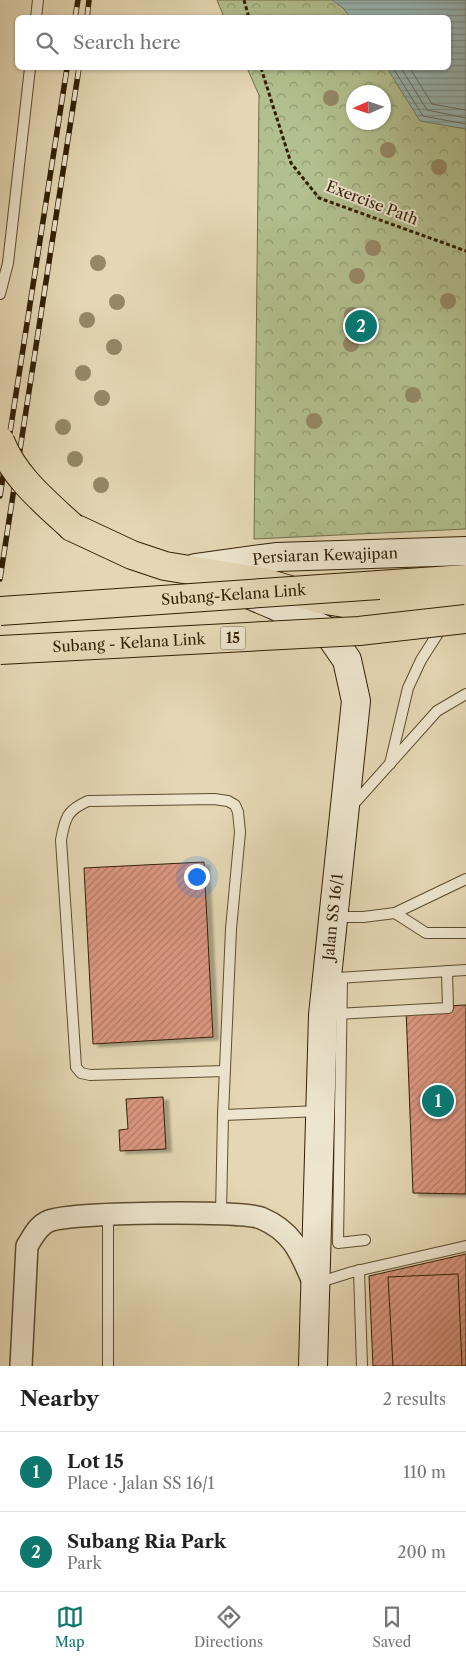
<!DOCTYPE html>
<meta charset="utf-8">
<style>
:root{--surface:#fff;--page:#f2f2f2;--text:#222;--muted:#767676;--line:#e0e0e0;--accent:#0f766e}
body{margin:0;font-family:"Libre Caslon Text",serif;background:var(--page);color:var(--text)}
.compass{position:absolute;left:346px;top:85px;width:45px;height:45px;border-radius:50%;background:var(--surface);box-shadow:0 1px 4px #0004;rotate:267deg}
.you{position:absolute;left:196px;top:876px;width:18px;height:18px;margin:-12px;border:4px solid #fff;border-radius:50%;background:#1a73e8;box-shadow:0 0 0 8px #1a73e833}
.badge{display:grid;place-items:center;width:32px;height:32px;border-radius:50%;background:var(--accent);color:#fff;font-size:16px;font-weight:700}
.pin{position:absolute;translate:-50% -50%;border:2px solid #fff;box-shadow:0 1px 5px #0006}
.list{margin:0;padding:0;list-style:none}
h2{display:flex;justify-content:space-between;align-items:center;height:65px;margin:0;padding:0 20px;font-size:21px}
h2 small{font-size:16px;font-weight:400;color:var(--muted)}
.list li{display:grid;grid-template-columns:32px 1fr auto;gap:15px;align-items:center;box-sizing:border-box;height:80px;padding:0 20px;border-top:1px solid var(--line)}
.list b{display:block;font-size:19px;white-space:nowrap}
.list p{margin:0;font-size:16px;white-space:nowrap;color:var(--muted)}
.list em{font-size:16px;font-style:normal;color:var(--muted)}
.icon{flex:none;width:28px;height:28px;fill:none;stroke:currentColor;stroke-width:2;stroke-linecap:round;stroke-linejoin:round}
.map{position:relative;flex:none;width:466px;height:1366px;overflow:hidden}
.search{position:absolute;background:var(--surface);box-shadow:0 1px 4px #0004;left:15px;right:15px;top:15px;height:55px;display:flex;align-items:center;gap:12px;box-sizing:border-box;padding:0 18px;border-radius:8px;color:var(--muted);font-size:19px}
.sheet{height:225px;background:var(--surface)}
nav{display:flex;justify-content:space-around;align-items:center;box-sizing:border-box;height:70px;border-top:1px solid var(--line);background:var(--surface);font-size:14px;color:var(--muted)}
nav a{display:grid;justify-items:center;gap:2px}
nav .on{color:var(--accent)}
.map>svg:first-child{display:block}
.park{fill:url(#park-crowns);stroke:#726f48;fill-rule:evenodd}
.water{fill:url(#water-rules);stroke:#6f7a6e}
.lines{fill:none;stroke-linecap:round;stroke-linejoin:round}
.shore{stroke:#656b5c;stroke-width:1}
.building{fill:url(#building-hatch);stroke:#321f03;filter:url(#shadow)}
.lane-casing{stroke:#5e4d2f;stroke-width:12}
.street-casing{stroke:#5e4d2f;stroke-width:24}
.secondary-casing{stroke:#321f03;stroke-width:30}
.primary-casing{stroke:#321f03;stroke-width:30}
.highway-casing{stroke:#321f03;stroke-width:30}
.path{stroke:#321f03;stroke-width:3;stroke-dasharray:4 2.5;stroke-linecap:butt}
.lane{stroke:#ede5ce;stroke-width:10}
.street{stroke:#ede5ce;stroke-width:21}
.secondary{stroke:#ede5ce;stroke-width:28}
.primary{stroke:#e4d7b3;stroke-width:28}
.highway{stroke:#e4d7b3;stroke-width:28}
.rail-casing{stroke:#321f03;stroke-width:5.5}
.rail{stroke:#ede5ce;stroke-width:4;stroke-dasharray:11;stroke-linecap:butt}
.primary-bridge-casing{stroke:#321f03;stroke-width:30;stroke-linecap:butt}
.highway-bridge-casing{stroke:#321f03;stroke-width:30;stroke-linecap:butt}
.primary-bridge{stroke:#e4d7b3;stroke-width:28}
.highway-bridge{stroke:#e4d7b3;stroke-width:28}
.tree{fill:#948865}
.labels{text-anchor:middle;stroke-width:4;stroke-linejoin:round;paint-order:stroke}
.shield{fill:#ede5ce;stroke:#6a5a40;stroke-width:1}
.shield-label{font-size:14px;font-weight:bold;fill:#321f03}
.street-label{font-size:15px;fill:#321f03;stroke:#ede5ce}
</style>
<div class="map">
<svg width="466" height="1366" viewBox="0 0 466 1366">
<defs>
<pattern id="park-crowns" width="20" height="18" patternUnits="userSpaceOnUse" patternTransform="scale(1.25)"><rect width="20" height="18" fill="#b2bf8e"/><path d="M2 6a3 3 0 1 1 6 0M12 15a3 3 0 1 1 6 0" fill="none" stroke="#919b72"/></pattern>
<pattern id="water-rules" width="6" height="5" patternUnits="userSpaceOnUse" patternTransform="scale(1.25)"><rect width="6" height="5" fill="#98b7b6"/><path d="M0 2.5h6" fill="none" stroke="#7d9492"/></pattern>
<pattern id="building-hatch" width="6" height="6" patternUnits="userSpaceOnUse" patternTransform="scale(1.25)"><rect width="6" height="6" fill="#dc9782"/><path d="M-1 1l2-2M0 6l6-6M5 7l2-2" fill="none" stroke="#b37b68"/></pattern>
<filter id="shadow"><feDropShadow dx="5.5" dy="3" stdDeviation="1" flood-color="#0004"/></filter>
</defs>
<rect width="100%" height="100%" fill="#e4d7b3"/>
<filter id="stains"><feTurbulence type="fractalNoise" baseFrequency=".004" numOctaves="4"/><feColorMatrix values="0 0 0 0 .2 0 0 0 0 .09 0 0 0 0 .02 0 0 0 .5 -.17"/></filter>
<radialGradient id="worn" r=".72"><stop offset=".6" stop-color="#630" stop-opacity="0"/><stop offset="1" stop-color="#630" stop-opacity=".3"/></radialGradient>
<path class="park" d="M217,0H466V529L254,539L259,95L247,68H448V18L224,17ZM354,92H384V122H354Z"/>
<polygon class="water" points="332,0 466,0 466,129 420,121 387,68 448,68 448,18 350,17 343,8"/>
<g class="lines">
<g class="shore">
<polyline points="393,68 423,116 466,124"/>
<polyline points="401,68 427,110 466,118"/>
<polyline points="410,68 432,104 466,110"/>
</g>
</g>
<g class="building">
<polygon points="204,862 213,1037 93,1044 84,868"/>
<polygon points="466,1005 466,1194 413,1193 406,1008"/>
<polygon points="163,1097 166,1149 120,1151 119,1130 128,1129 126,1099"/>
<polygon points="466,1254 466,1366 373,1366 369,1276"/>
<polygon points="458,1274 462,1366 393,1366 388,1277"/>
</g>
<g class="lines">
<defs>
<g id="lane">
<polyline points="36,18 38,0"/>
<polyline points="0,294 8,263 30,68"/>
<polyline points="390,764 408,688 421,660 442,627"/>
<polyline points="352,806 437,711 466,694"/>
<polyline points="395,913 426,933 466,933"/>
<polyline points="334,917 363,917 395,913 466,879"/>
<polyline points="337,978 466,970"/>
<polyline points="342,978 338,1243 365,1240"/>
<polyline points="336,1014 448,1008 447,971"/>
<path d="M225,1071L90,1075L81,1073L76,1067L61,840C65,818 67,810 88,801L214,799L228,801L235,805L238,812L240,832L231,929L223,1115L320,1111"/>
<polyline points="221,1213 223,1115"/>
<polyline points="108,1216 108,1366"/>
<polyline points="359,1270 362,1366"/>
<polyline points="317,1283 352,1272 466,1246"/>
</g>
<path id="street" d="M21,1366L27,1246C33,1237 38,1225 49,1221C71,1212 240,1210 261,1218C294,1232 301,1254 314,1284"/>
<g id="secondary">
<path id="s1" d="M195,568L276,557L466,551"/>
<polyline points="241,591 274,605 327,631 347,660 356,701 323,1015 313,1366"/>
</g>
<polyline id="primary" points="379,585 466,579"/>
<polyline id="highway" points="72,527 132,555 165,566 263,582 320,599 368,607 466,602"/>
</defs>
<use href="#lane" class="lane-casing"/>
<use href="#street" class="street-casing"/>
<use href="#secondary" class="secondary-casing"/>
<use href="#primary" class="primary-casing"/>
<use href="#highway" class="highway-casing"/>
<g class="path">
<polyline points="244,0 249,18"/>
<polyline points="261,68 291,163 319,198 466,251"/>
</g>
<use href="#lane" class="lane"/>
<use href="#street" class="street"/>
<use href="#secondary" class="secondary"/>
<use href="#primary" class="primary"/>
<use href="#highway" class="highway"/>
<defs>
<g id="rail">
<polyline points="75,18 78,0"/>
<polyline points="87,18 89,0"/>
<polyline points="0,496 67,68"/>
<polyline points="0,579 79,68"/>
</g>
</defs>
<use href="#rail" class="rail-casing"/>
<use href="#rail" class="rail"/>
<defs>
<g id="primary-bridge">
<path id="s2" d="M0,611L379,585"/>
<path id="s3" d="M0,650L359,631L466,619"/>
</g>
<path id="highway-bridge" d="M0,441C14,477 44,501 72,527"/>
</defs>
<use href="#primary-bridge" class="primary-bridge-casing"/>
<use href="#highway-bridge" class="highway-bridge-casing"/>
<use href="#primary-bridge" class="primary-bridge"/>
<use href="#highway-bridge" class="highway-bridge"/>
</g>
<g class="tree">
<circle cx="331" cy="98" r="8"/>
<circle cx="388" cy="150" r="8"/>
<circle cx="439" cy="167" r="8"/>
<circle cx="373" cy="248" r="8"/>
<circle cx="98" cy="263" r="8"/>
<circle cx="357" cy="276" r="8"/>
<circle cx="448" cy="301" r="8"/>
<circle cx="117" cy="302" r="8"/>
<circle cx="352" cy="315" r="8"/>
<circle cx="87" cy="320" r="8"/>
<circle cx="351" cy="344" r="8"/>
<circle cx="114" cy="347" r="8"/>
<circle cx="83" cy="373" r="8"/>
<circle cx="413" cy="395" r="8"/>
<circle cx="102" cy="398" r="8"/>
<circle cx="314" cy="421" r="8"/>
<circle cx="63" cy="427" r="8"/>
<circle cx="75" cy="459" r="8"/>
<circle cx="101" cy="485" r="8"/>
</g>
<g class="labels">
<rect class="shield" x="220.5" y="626.5" width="25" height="23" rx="4"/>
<g class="shield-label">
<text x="233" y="643">15</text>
</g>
<g class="street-label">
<text transform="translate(372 203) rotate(21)" y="5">Exercise Path</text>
<text dy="5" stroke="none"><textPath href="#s1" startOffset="131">Persiaran Kewajipan</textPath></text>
<text dy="5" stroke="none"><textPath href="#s2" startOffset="234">Subang-Kelana Link</textPath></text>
<text dy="5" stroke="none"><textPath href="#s3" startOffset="129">Subang - Kelana Link</textPath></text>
<text transform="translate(333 917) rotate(-84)" y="5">Jalan SS 16/1</text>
</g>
</g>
<rect width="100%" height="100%" filter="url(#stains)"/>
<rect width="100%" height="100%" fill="url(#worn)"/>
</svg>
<svg class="compass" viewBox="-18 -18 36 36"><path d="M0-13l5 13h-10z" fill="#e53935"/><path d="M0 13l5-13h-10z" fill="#767676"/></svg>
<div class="you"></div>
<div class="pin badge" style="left:438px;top:1101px">1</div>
<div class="pin badge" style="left:361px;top:326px">2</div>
<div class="search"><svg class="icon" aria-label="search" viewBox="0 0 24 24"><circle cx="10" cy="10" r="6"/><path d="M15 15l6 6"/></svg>Search here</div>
</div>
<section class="sheet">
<h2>Nearby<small>2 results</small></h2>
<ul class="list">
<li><span class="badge">1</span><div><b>Lot 15</b><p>Place · Jalan SS 16/1</p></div><em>110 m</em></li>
<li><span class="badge">2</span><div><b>Subang Ria Park</b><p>Park</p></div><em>200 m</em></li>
</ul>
</section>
<nav>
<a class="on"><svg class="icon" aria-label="map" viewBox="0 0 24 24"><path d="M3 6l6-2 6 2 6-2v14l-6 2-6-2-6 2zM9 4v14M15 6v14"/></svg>Map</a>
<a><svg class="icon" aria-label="directions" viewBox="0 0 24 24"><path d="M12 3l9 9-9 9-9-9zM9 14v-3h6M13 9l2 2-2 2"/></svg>Directions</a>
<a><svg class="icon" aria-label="saved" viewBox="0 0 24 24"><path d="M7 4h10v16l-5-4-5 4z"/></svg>Saved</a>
</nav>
